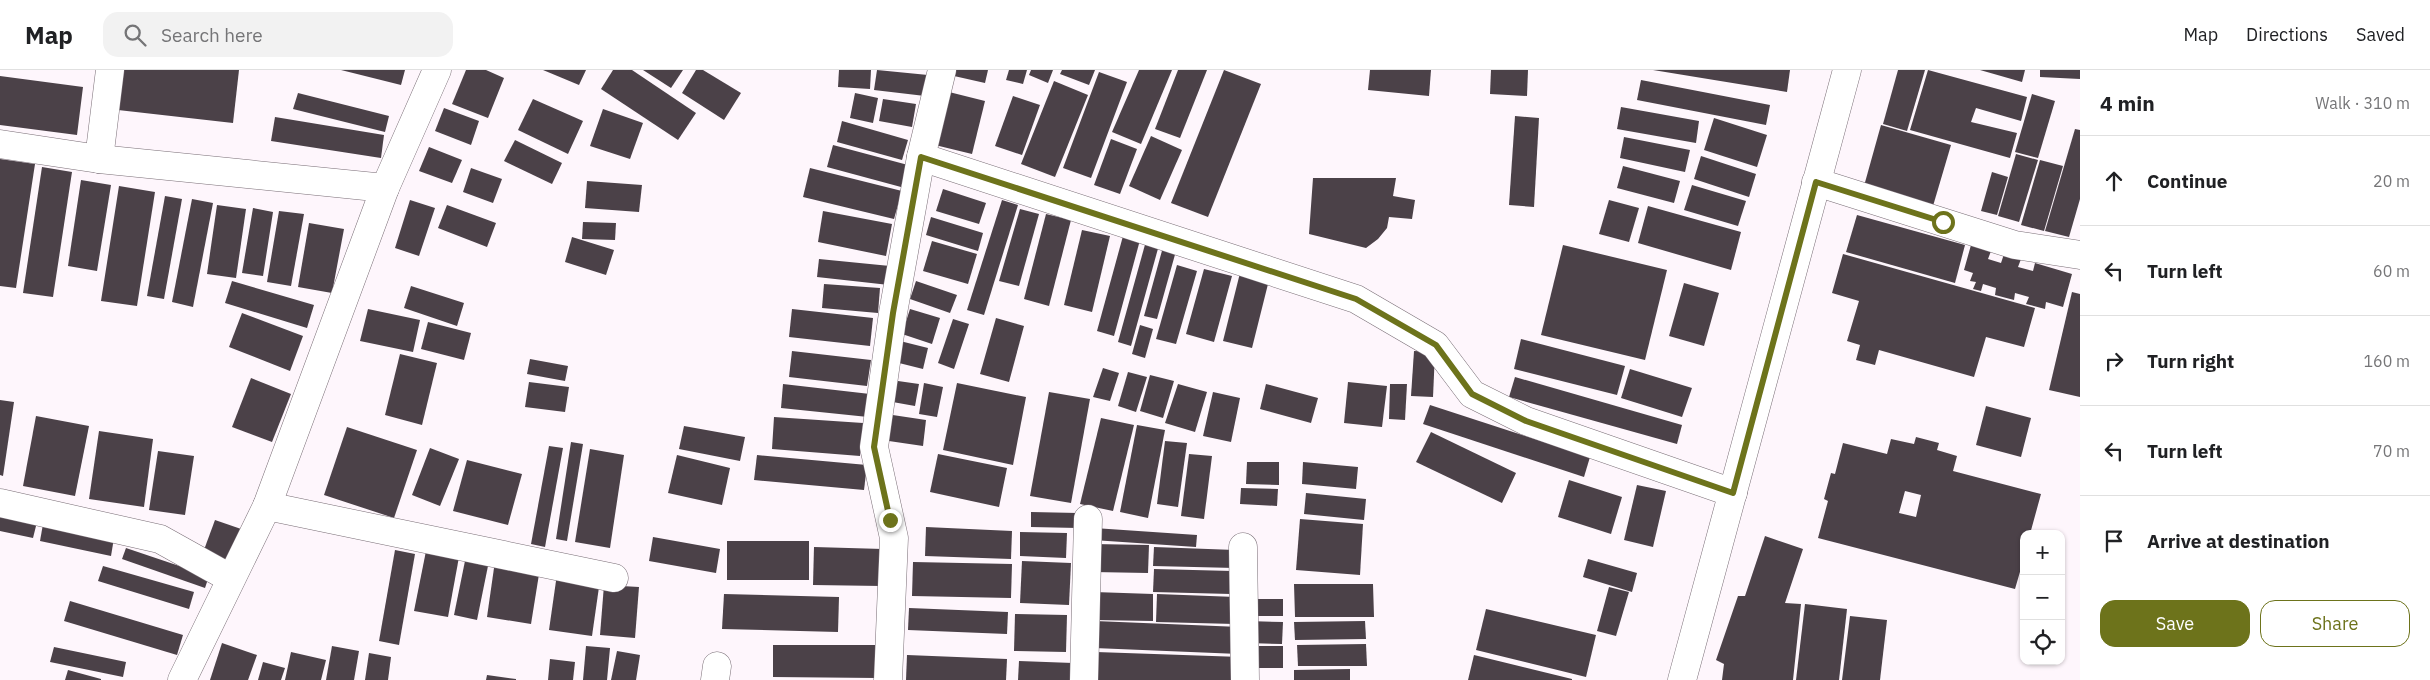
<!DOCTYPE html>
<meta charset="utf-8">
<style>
:root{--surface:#fff;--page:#f2f2f2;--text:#202124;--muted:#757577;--line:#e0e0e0;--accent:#6d731b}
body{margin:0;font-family:"IBM Plex Sans",sans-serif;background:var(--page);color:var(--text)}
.controls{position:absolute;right:15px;bottom:15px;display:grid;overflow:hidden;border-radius:10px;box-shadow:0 1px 4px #0004}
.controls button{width:45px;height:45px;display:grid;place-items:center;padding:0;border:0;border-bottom:1px solid var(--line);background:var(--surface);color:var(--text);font:25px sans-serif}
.stop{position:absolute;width:15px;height:15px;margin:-11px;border:4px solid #6d731b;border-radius:50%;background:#fff}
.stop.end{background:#6d731b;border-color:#fff;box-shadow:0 1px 5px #0008}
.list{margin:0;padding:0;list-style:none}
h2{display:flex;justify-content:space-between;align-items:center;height:65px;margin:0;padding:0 20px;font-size:21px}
h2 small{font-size:16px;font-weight:400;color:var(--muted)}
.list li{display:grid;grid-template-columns:32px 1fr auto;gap:15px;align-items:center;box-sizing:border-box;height:90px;padding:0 20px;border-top:1px solid var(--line)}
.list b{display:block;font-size:19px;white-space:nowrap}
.list em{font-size:16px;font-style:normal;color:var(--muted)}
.actions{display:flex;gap:10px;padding:15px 20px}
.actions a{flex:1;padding:11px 0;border:1px solid var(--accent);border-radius:15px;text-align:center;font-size:18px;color:var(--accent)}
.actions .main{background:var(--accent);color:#fff}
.icon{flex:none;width:28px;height:28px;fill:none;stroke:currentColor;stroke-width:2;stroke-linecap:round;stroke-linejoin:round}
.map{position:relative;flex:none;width:2080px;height:610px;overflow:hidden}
header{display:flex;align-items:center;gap:30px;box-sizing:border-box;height:70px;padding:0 25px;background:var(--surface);border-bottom:1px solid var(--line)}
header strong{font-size:24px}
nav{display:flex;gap:28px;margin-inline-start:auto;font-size:18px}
.search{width:350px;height:45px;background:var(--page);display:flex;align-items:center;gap:12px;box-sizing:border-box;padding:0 18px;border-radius:15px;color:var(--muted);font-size:19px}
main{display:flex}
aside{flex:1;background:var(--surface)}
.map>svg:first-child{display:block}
.building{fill:#4b4148;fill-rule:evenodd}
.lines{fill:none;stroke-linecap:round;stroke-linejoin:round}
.minor-casing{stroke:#796e76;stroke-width:29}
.secondary-casing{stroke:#796e76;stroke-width:29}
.minor{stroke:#fff;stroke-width:28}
.secondary{stroke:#fff;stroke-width:28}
.route{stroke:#6d731b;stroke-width:6}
</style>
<header>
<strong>Map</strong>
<div class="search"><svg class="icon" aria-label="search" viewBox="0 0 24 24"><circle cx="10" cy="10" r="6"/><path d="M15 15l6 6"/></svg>Search here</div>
<nav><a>Map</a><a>Directions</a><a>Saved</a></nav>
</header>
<main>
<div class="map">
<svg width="2080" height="610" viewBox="0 0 2080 610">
<rect width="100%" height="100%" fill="#fef6fc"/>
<g class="building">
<polygon points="123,0 239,0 233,53 118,40"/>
<polygon points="341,0 405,0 401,15"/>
<polygon points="466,0 486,0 504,8 488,48 452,34"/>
<polygon points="543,0 586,0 579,15"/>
<polygon points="613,0 632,0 696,43 678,70 601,19"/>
<polygon points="643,0 683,0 671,18"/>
<polygon points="696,0 703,0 741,23 724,50 682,23"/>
<polygon points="839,0 871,0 870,19 838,17"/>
<polygon points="877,0 928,5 925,26 874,20"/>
<polygon points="955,0 988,0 985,13 954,6"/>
<polygon points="1009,0 1027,0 1023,14 1006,10"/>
<polygon points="1031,0 1053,0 1048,13 1029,5"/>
<polygon points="1062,0 1095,0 1089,15 1060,4"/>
<polygon points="1139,0 1172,0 1141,74 1112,62"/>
<polygon points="1178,0 1207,0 1180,68 1155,59"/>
<polygon points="1224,0 1261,14 1208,147 1171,133"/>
<polygon points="1370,0 1431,0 1429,26 1368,20"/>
<polygon points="1491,0 1528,0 1527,26 1490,24"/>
<polygon points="1653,0 1790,0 1787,22"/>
<polygon points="1898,0 1925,0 1907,61 1883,54"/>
<polygon points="1928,0 2027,27 2021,51 1976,38 1971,52 2017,63 2010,88 1910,60"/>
<polygon points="1980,0 2025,0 2022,12"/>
<polygon points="2040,0 2080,0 2080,9 2040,7"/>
<polygon points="1099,2 1127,12 1091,108 1063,98"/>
<polygon points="0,6 83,17 77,65 0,55"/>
<polygon points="1641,10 1770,35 1766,55 1637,30"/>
<polygon points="1054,11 1088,25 1055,107 1021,94"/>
<polygon points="949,22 985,31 972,84 935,75"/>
<polygon points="298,23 389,46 385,62 293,39"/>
<polygon points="855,23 878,28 873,53 850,48"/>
<polygon points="2032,24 2055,31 2038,88 2015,82"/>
<polygon points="1013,26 1040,35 1022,85 995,76"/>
<polygon points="533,29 583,51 568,84 518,60"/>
<polygon points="883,29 916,34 912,57 879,51"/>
<polygon points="1621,37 1699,51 1696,73 1617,59"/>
<polygon points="444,38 479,51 471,75 435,61"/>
<polygon points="603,39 643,53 630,89 590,76"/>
<polygon points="1515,46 1539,48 1534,137 1509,135"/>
<polygon points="275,47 384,65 381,88 271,71"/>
<polygon points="1714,48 1767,65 1757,97 1704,80"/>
<polygon points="842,51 908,70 902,90 837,72"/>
<polygon points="1881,55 1951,75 1933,136 1864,116"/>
<polygon points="2075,59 2080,60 2080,129 2069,167 2045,161"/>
<polygon points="1151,66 1182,80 1160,130 1129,116"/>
<polygon points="1624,67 1690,80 1685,102 1620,88"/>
<polygon points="1111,69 1137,79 1120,124 1094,115"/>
<polygon points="515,70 562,93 552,114 504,91"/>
<polygon points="833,75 908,95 901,117 827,97"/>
<polygon points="429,77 462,90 452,113 419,101"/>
<polygon points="2016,84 2038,90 2019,152 1998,146"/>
<polygon points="1701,86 1756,104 1749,127 1694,109"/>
<polygon points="0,89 35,94 16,218 0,216"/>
<polygon points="2040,90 2063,96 2044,161 2021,155"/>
<polygon points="1623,96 1680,111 1674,133 1617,118"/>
<polygon points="42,97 72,102 53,227 23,223"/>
<polygon points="471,98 502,109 493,133 463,122"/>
<polygon points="810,98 902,121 894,149 803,127"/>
<polygon points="1992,102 2008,107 1997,145 1981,141"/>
<polygon points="1313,108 1396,108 1393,126 1415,130 1412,149 1389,147 1387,158 1378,169 1366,178 1309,164"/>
<polygon points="81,110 111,115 97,201 68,196"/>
<polygon points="587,111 642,115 639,142 585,138"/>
<polygon points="1692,115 1746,131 1738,156 1684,140"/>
<polygon points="119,116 155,122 137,236 101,231"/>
<polygon points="943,119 986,133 979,154 936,141"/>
<polygon points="165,126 182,129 164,229 147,226"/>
<polygon points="192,129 213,133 193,237 172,232"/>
<polygon points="410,130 435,138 419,186 395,178"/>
<polygon points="1002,130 1018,135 984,245 967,240"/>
<polygon points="1609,130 1639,138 1629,172 1599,164"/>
<polygon points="217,135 246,139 236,208 207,204"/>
<polygon points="447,135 496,153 487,177 438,158"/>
<polygon points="1648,136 1741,162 1731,200 1638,173"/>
<polygon points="253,138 273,142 263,206 242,203"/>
<polygon points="1020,139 1039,144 1019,216 999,211"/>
<polygon points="279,141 304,144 291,216 267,212"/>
<polygon points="823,141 892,154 886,186 818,172"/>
<polygon points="1046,144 1071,150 1049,236 1024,229"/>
<polygon points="1857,145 1965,175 1955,213 1846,182"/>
<polygon points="931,147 983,163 978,181 926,165"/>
<polygon points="583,152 616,153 615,170 582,169"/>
<polygon points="309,153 344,159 332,223 298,217"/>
<polygon points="1082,160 1110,166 1092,242 1064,235"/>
<polygon points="1123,166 1140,170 1114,266 1097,261"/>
<polygon points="572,167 614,180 606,205 565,192"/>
<polygon points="932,171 977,184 968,214 923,201"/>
<polygon points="1146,171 1159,175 1131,276 1118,272"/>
<polygon points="1563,175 1667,200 1645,290 1541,265"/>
<polygon points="1971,175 1991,181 1988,189 2001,193 2004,184 2021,189 2018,197 2033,201 2035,193 2072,204 2063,237 2046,232 2045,239 2026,234 2029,227 2015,223 2014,230 1995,225 1996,218 1983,214 1981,221 1973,219 1976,212 1970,211 1973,203 1964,200"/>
<polygon points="1163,177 1176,181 1157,249 1144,246"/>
<polygon points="1843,184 2035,238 2024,277 1986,267 1974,307 1879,280 1875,295 1856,290 1860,275 1847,271 1859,231 1832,223"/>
<polygon points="819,189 890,196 889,215 817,207"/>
<polygon points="1177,195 1197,201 1176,274 1156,269"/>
<polygon points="1204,199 1232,206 1214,272 1186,264"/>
<polygon points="1240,203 1269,210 1252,278 1223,271"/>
<polygon points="232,211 314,235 307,258 225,233"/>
<polygon points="916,211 957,225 950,243 910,229"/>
<polygon points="1684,213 1719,223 1704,276 1669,266"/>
<polygon points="824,214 880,218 878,243 822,238"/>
<polygon points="411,216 464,233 457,256 404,238"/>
<polygon points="2072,222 2080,224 2080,327 2049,320"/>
<polygon points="368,239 420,250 413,282 360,271"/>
<polygon points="792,239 873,248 870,276 789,267"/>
<polygon points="910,239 940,248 932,274 902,264"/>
<polygon points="242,243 303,266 290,301 229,277"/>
<polygon points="996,248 1024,256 1009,312 980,304"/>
<polygon points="953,249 969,254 954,299 938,293"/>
<polygon points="428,252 471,263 464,290 421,279"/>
<polygon points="1140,255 1153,259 1145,288 1132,284"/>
<polygon points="1521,269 1625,296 1617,325 1514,299"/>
<polygon points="896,270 928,278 923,299 891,291"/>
<polygon points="792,281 871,290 867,316 789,307"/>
<polygon points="1414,281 1435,282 1433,327 1411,326"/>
<polygon points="400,284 437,293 422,355 385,345"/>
<polygon points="530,289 568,296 565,311 527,304"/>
<polygon points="1103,298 1119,303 1110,331 1093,327"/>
<polygon points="1630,299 1692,318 1682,347 1621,328"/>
<polygon points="1128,302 1147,307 1136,342 1118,336"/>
<polygon points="1150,305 1174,311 1163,348 1140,341"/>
<polygon points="1515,307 1682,355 1677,374 1509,327"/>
<polygon points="251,308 291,324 272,372 232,357"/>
<polygon points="891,310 919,314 915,336 887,331"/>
<polygon points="529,312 569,317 565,342 525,337"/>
<polygon points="1348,312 1387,316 1382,357 1344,353"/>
<polygon points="924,313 943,317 937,347 919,344"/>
<polygon points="957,313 1026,327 1013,395 943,380"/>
<polygon points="783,314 870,324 868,347 781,338"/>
<polygon points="1178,314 1207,322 1195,362 1165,353"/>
<polygon points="1266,314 1318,328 1311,353 1260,339"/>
<polygon points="1390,314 1407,314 1405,350 1389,349"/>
<polygon points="1049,322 1090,329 1071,433 1030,426"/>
<polygon points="1213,322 1240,328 1231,372 1203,366"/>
<polygon points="0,330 14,332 3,406 0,405"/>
<polygon points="1430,335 1590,387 1584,407 1423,354"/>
<polygon points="1986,336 2031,348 2021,387 1976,375"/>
<polygon points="886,344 926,350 923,376 882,370"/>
<polygon points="36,346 89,356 75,426 23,416"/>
<polygon points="774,347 863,353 860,386 772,379"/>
<polygon points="1101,348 1134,355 1113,441 1080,434"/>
<polygon points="1137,355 1165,360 1148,448 1120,442"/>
<polygon points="684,356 745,367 740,391 679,379"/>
<polygon points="347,357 417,380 394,448 324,425"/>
<polygon points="99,361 153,369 144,437 89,429"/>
<polygon points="1431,362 1516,403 1502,433 1416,392"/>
<path d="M1916,367L1939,373L1937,380L1957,386L1953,401L2041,424L2030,464H2024V488L2015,519L1818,468L1828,431L1824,429L1831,403L1835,404L1843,373L1887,384L1891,369L1914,374ZM1905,421L1921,425L1916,447L1899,443Z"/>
<polygon points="1165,371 1187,373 1178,437 1157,434"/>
<polygon points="571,372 583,374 567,471 556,469"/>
<polygon points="549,376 563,378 545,477 531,474"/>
<polygon points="430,378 459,389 440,436 412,425"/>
<polygon points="590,379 624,385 610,478 575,472"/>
<polygon points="158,381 194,386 185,445 149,440"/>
<polygon points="938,384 1007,398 999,437 930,422"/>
<polygon points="1189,384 1212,386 1204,449 1181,446"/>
<polygon points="677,385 730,398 722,435 668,423"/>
<polygon points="757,385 867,395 864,420 754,410"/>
<polygon points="467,390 522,404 508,455 453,441"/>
<polygon points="1247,392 1279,392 1279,415 1246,414"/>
<polygon points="1303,392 1358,397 1356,419 1302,414"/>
<polygon points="1569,410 1622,427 1611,464 1558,447"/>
<polygon points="1637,415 1666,421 1653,477 1624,470"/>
<polygon points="1241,418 1278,419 1277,436 1240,434"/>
<polygon points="1306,423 1366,429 1364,450 1304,444"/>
<polygon points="0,441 38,448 33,468 0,461"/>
<polygon points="1031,442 1078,443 1078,458 1031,457"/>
<polygon points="1300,449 1363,454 1360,505 1296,500"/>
<polygon points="215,450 244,460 230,498 201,488"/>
<polygon points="43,454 114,468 111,486 40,471"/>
<polygon points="926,457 1012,461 1011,489 925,486"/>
<polygon points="1094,458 1197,465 1196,477 1093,470"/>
<polygon points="1020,462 1067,463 1066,488 1020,486"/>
<polygon points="1765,466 1803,479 1785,533 1801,534 1793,610 1722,610 1724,594 1716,590 1738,526 1745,526"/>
<polygon points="653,467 720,479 716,503 649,491"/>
<rect x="727" y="471" width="82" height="39"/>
<polygon points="1093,474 1149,475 1148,503 1093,502"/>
<polygon points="814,477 883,479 882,516 813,515"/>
<polygon points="1154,477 1235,480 1235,498 1153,496"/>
<polygon points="126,478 209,506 205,518 122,489"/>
<polygon points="395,480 415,484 399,575 379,571"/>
<polygon points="426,481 459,487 448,547 414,541"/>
<polygon points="466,486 489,491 477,550 454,545"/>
<polygon points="1588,489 1637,503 1632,522 1583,507"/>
<polygon points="495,491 540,498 531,554 487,547"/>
<polygon points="1022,491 1071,493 1069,535 1020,533"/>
<polygon points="913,492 1012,494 1011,528 912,526"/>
<polygon points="103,496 194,522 189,539 98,511"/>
<polygon points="1154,499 1232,501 1231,524 1153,522"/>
<polygon points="557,504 600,510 592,566 549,560"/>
<polygon points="1294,514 1373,514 1374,547 1295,547"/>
<polygon points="604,515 639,517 635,568 600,565"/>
<polygon points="1609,517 1629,522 1616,566 1597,561"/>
<polygon points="1094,522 1153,524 1153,551 1093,550"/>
<polygon points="724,524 839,527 838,562 722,559"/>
<polygon points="1157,524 1236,527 1235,554 1156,552"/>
<rect x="1249" y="529" width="34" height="17"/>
<polygon points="70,531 183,565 177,585 64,551"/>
<polygon points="1805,534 1847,539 1839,610 1796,610"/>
<polygon points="909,538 1008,542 1007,564 908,560"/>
<polygon points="1486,539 1596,565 1586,607 1476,580"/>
<polygon points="1015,544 1067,545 1066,582 1014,581"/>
<polygon points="1850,546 1887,550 1880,610 1842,610"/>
<polygon points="1095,551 1240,557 1239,584 1094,578"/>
<polygon points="1247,551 1283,552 1282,574 1247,573"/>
<polygon points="1365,551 1366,569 1295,570 1294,552"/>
<polygon points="222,573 257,585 248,610 210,610"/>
<polygon points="1366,574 1367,596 1298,596 1297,575"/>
<polygon points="773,575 877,575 877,608 773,607"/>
<polygon points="332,576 359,581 354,610 326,610"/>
<polygon points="586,576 610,578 607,610 583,610"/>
<rect x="1248" y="576" width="35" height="22"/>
<polygon points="54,577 126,592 123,607 50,592"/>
<polygon points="617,581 640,585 636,610 611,610"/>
<polygon points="291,582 326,590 321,610 285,610"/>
<polygon points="1096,582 1241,587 1240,610 1095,610"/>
<polygon points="369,583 391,587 388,610 365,610"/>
<polygon points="907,585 1007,589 1006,610 906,610"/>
<polygon points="1474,585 1572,609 1572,610 1468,610"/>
<polygon points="550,589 575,592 573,610 548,610"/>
<polygon points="1019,591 1073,593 1073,610 1018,610"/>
<polygon points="263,592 285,598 281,610 258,610"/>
<polygon points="1350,599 1350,610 1294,610 1294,600"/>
<polygon points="68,600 101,609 101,610 65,610"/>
<polygon points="487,605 516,609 516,610 486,610"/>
</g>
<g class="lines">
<defs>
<g id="minor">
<polyline points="0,74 99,89 385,118"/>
<polyline points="921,87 1356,229 1435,275 1472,324 1526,351 1733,423"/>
<polyline points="99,89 110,0"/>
<polyline points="1816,112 2015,175 2080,185"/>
<polyline points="0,433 160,469 230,508"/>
<polyline points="267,436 614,508"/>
<polyline points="1243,477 1245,610"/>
<polyline points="182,610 267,436 385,118 437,0"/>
<polyline points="715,610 717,596"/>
<polyline points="888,610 894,468 874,377 893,243 921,87 942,0"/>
<polyline points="1084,610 1088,449"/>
</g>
<polyline id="secondary" points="1682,610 1847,0"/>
</defs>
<use href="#minor" class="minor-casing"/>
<use href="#secondary" class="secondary-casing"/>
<use href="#minor" class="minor"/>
<use href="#secondary" class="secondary"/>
</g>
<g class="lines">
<polyline class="route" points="890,450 874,377 893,243 921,87 1356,229 1436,275 1472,324 1526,351 1733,423 1816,112 1943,152"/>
</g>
</svg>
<div class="controls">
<button>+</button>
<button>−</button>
<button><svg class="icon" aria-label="locate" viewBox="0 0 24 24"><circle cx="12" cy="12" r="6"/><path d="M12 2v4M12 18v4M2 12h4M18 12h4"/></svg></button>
</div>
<div class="stop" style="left:1943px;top:152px"></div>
<div class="stop end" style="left:890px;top:450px"></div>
</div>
<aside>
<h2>4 min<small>Walk · 310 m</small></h2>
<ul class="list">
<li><svg class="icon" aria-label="ahead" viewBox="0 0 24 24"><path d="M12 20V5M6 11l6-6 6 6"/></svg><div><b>Continue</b></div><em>20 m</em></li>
<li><svg class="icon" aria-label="left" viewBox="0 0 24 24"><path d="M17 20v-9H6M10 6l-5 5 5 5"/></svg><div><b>Turn left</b></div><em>60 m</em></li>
<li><svg class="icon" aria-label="right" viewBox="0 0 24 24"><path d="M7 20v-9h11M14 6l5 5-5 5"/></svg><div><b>Turn right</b></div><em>160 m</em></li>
<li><svg class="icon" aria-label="left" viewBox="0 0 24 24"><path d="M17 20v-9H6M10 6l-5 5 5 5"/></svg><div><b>Turn left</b></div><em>70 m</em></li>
<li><svg class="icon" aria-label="arrive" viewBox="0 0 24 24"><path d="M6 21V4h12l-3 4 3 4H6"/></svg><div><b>Arrive at destination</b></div></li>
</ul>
<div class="actions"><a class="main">Save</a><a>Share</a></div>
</aside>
</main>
